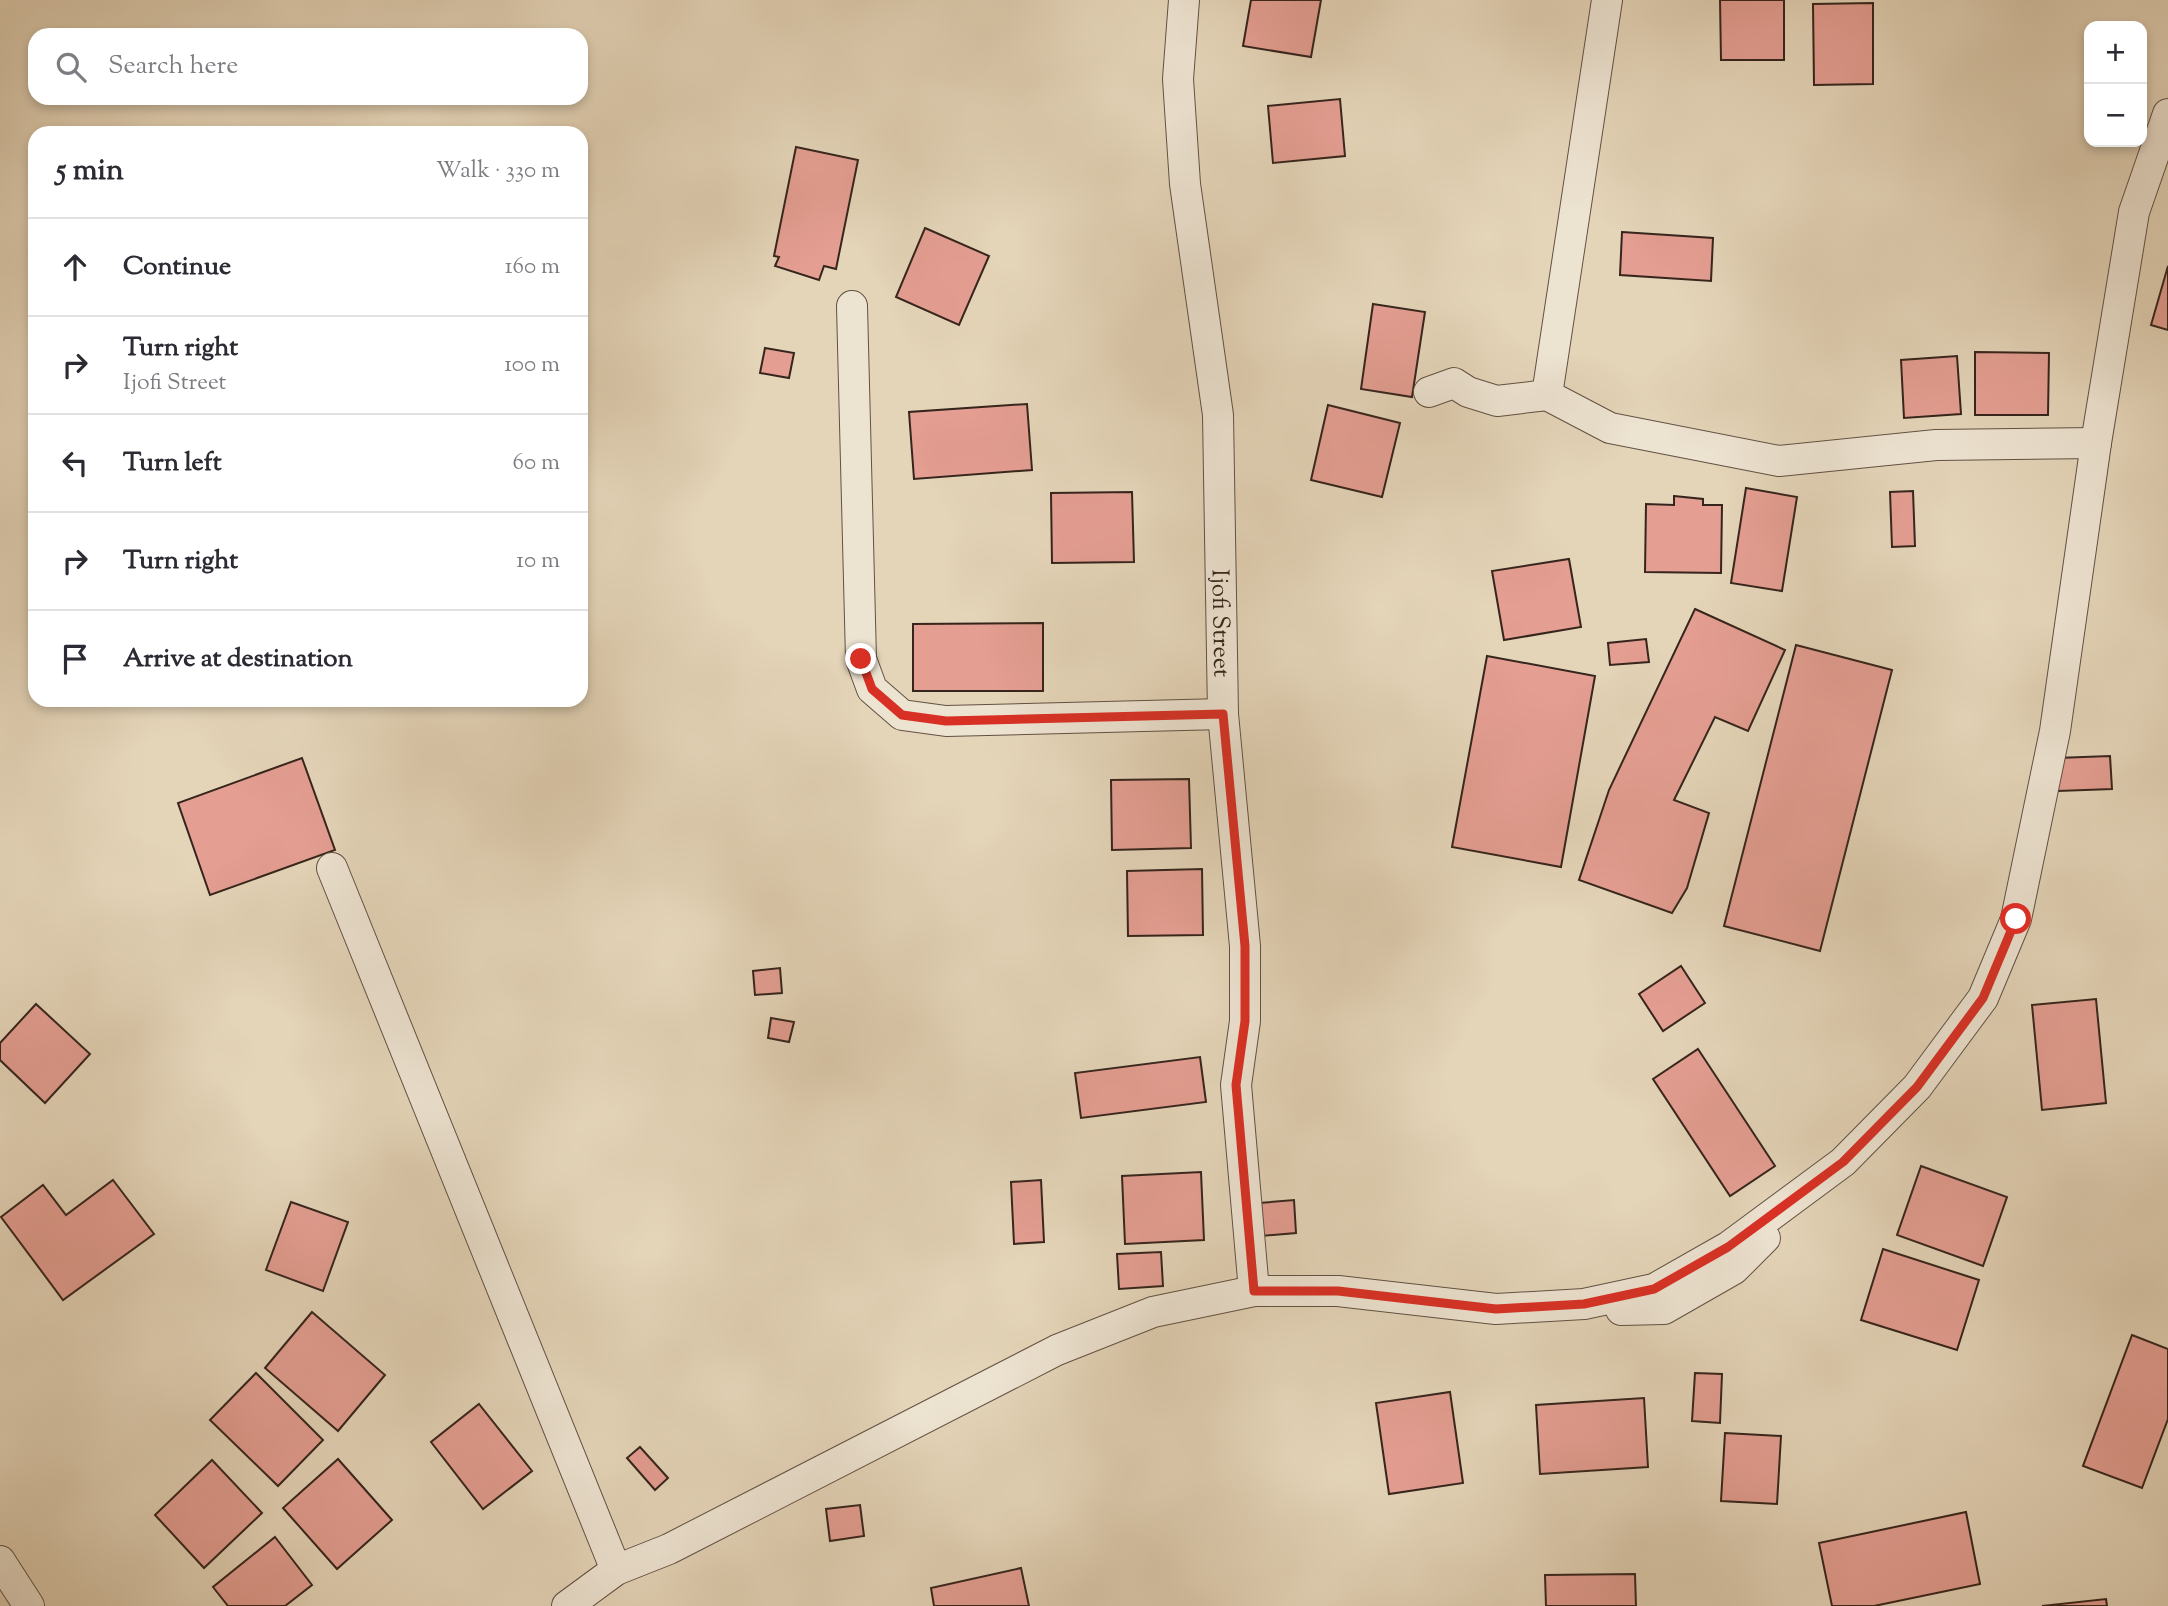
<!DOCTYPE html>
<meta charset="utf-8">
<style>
:root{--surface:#fff;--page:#f7f7f7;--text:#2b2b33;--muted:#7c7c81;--line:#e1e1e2}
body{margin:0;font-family:"Sorts Mill Goudy",serif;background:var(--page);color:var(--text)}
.controls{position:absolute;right:21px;top:21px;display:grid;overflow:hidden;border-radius:14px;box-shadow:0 4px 10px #0003}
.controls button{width:63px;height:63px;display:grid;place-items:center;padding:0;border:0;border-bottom:2px solid var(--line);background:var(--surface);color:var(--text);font:35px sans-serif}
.stop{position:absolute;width:21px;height:21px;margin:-16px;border:5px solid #d93025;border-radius:50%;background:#fff}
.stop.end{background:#d93025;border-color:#fff;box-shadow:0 2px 7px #0008}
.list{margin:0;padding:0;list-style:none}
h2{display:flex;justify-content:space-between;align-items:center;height:91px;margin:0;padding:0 28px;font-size:30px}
h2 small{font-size:23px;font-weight:400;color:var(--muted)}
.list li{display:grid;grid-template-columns:46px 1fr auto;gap:21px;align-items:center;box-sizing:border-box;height:98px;padding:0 28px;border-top:2px solid var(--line)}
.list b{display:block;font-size:26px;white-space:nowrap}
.list p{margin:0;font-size:23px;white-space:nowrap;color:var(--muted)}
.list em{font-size:23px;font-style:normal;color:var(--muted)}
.icon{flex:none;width:38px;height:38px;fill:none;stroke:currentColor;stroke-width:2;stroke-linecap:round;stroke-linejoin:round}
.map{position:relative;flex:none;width:2168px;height:1606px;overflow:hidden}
.search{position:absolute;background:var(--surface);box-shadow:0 4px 10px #0003;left:28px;top:28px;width:560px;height:77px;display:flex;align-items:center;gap:18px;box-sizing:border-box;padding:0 24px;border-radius:21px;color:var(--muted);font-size:26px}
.panel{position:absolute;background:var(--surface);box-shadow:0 4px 10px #0003;left:28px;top:126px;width:560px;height:581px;border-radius:21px}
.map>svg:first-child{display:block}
.building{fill:#e49e92;stroke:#36251c;stroke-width:2}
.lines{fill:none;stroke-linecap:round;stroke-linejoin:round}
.minor-casing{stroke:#625143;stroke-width:32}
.minor{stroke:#ede3d1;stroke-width:30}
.route{stroke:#d93025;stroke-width:9}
.labels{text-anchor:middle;stroke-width:5;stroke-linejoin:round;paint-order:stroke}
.street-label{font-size:24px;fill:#36251c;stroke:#ede3d1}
</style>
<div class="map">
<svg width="2168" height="1606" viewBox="0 0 2168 1606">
<rect width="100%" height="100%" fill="#e4d4b8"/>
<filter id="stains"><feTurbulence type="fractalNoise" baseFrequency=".00286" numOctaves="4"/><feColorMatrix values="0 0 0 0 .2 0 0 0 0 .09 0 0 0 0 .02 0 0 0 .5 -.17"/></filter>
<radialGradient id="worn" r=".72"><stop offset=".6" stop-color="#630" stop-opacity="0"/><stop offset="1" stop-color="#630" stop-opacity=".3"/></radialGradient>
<g class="building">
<polygon points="1251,0 1321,0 1311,57 1243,46"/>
<polygon points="1720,0 1784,0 1784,60 1721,60"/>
<polygon points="1873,3 1873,84 1814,85 1813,4"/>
<polygon points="1340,99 1345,156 1273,163 1268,106"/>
<polygon points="796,147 858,160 836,269 824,266 819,280 775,266 779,257 774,256"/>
<polygon points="925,228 989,256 959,325 896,297"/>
<polygon points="1622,232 1713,238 1711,281 1620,275"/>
<polygon points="2168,266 2168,330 2151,325"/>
<polygon points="1373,304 1425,312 1412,397 1361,389"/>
<polygon points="765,348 794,353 789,378 760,373"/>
<polygon points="1975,352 2049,353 2048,415 1975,415"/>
<polygon points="1957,356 1961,414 1904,418 1901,360"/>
<polygon points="1027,404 1032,470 914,479 909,412"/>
<polygon points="1328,405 1400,423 1382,497 1311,480"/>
<polygon points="1746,488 1797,497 1782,591 1731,583"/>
<polygon points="1913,491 1915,546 1892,547 1890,492"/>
<polygon points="1132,492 1134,562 1052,563 1051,493"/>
<polygon points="1674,496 1703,499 1703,505 1722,505 1721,573 1645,572 1646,504 1674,505"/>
<polygon points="1569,559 1581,627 1504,640 1492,571"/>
<polygon points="1695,609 1785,650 1748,731 1715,717 1674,800 1709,813 1687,888 1672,913 1579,880 1609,790"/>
<polygon points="1043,623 1043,691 913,691 913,624"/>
<polygon points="1646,639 1649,662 1610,665 1608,643"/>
<polygon points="1796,645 1892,670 1820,951 1724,926"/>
<polygon points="1487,656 1595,676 1561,867 1452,847"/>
<polygon points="2110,756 2112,789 2058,791 2057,758"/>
<polygon points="302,758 335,850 210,895 178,803"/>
<polygon points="1189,779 1191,848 1112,850 1111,780"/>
<polygon points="1202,869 1203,935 1128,936 1127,871"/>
<polygon points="1681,966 1705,1003 1663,1031 1639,994"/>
<polygon points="780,968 782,993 755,995 753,971"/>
<polygon points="2096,999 2106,1103 2042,1110 2032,1005"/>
<polygon points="36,1004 90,1054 45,1103 0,1060 0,1043"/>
<polygon points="771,1018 794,1022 789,1042 768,1038"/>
<polygon points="1698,1049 1775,1166 1730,1196 1653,1079"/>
<polygon points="1200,1057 1206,1102 1081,1118 1075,1073"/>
<polygon points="1921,1166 2007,1197 1983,1266 1897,1235"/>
<polygon points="1201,1172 1204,1240 1125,1244 1122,1176"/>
<polygon points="113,1180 154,1234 63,1300 1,1217 43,1185 66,1215"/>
<polygon points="1041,1180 1044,1242 1014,1244 1011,1182"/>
<polygon points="1294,1200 1296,1233 1261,1236 1259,1203"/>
<polygon points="291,1202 348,1222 323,1291 266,1270"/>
<polygon points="1883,1249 1979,1280 1957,1350 1861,1320"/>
<polygon points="1161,1252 1163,1286 1119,1289 1117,1254"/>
<polygon points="312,1312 385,1375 338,1431 265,1368"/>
<polygon points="2132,1335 2168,1349 2168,1419 2142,1488 2083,1466"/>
<polygon points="256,1373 323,1440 278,1486 210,1420"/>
<polygon points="1695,1373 1722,1374 1720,1423 1692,1421"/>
<polygon points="1450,1392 1463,1483 1389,1494 1376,1403"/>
<polygon points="1644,1398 1648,1467 1540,1474 1536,1405"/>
<polygon points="479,1404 532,1471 483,1509 431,1442"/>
<polygon points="1725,1433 1781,1436 1777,1504 1721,1501"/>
<polygon points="640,1447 668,1478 655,1490 627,1458"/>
<polygon points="338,1459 392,1520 337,1569 283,1508"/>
<polygon points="212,1460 262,1513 204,1568 155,1515"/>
<polygon points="860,1505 864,1536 830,1541 826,1509"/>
<polygon points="1966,1512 1980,1584 1874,1606 1832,1606 1819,1543"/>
<polygon points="275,1537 312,1585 285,1606 228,1606 213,1587"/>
<polygon points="1021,1568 1029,1606 934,1606 931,1588"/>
<polygon points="1635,1574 1636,1606 1546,1606 1545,1575"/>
<polygon points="2106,1599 2107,1606 2042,1606"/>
</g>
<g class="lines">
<defs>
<g id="minor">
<path id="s1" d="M1184,0L1178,79L1185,184L1218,415L1223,714L1245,946V1021L1236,1085L1254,1291"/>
<polyline points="852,306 861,659 872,689 902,715 946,721 1223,714"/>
<polyline points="1429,392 1454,383 1468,392 1497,401 1547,395 1610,428 1779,461 1936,445 2096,443"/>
<polyline points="1547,395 1607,0"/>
<polyline points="332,868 616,1570"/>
<polyline points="1621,1310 1664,1309 1734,1269 1765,1238"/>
<polyline points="0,1561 29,1606"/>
<polyline points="567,1606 616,1570 669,1549 1057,1350 1153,1312 1254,1291 1338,1291 1496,1309 1584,1304 1654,1289 1728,1247 1843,1162 1917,1087 1983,998 2016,919 2055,731 2096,443 2134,212 2168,114"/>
</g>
</defs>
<use href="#minor" class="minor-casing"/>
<use href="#minor" class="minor"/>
</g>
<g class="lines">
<polyline class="route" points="861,659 872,689 902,715 946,721 1223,714 1245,946 1245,1021 1236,1085 1254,1291 1338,1291 1496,1309 1584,1304 1654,1289 1728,1247 1843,1162 1917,1087 1983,998 2016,919"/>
</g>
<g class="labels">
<g class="street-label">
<text dy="8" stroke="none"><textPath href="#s1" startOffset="626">Ijofi Street</textPath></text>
</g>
</g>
<rect width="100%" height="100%" filter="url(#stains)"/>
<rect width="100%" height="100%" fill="url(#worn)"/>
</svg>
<div class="controls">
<button>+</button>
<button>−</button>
</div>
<div class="stop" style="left:2016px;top:919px"></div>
<div class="stop end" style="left:861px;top:659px"></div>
<div class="search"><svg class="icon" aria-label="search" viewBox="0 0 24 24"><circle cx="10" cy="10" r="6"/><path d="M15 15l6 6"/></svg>Search here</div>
<section class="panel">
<h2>5 min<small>Walk · 330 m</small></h2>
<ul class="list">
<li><svg class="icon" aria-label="ahead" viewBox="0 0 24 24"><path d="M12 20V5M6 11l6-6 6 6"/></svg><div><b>Continue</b></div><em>160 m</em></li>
<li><svg class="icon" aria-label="right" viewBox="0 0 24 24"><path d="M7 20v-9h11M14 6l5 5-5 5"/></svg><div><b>Turn right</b><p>Ijofi Street</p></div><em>100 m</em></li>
<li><svg class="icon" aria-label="left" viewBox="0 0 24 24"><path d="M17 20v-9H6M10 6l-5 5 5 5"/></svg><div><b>Turn left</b></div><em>60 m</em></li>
<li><svg class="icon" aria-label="right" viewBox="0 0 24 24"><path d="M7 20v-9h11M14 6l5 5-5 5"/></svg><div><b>Turn right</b></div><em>10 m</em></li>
<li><svg class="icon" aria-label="arrive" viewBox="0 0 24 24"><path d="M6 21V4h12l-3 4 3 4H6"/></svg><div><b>Arrive at destination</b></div></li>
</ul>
</section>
</div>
